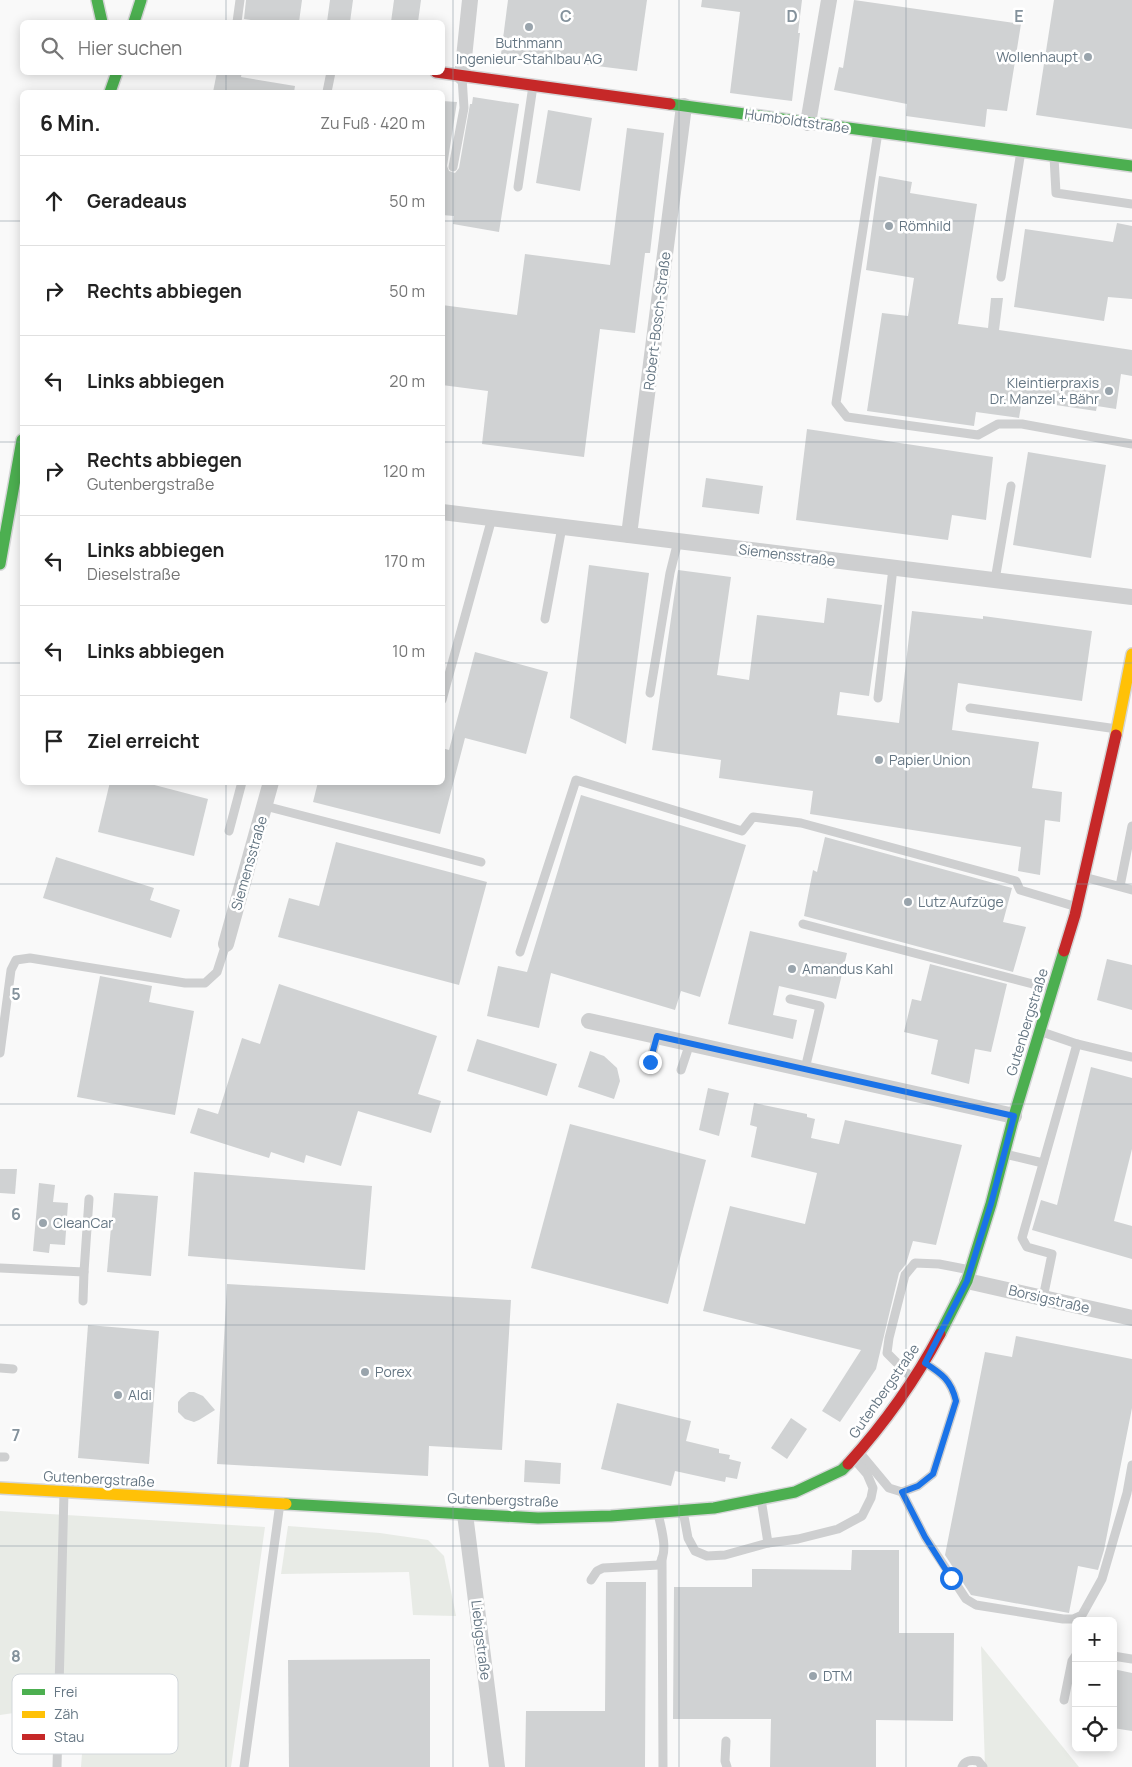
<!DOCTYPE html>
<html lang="de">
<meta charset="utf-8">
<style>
:root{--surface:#fff;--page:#f6f6f6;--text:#222;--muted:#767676;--line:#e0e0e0}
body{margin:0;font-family:Manrope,sans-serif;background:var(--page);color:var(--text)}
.controls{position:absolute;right:15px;bottom:15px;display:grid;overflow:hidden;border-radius:8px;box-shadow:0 2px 12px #0003}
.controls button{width:45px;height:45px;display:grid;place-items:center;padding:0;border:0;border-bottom:1px solid var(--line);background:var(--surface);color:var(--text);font:25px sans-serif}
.stop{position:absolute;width:15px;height:15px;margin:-11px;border:4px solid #1a73e8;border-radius:50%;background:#fff}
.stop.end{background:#1a73e8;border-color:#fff;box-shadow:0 1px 5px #0008}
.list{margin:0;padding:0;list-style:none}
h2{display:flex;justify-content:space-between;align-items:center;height:65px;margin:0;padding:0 20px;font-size:21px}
h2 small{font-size:16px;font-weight:400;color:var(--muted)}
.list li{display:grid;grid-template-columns:32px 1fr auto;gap:15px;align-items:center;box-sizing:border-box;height:90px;padding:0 20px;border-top:1px solid var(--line)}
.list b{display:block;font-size:19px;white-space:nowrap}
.list p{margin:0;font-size:16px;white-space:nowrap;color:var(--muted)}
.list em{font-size:16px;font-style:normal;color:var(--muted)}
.icon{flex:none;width:28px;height:28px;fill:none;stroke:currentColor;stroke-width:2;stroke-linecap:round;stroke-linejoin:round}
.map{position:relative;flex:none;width:1132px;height:1767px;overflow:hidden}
.search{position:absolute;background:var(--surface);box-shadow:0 2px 12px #0003;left:20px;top:20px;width:425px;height:55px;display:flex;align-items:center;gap:12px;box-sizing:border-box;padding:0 18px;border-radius:8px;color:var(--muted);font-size:19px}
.panel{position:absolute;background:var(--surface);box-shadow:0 2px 12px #0003;left:20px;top:90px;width:425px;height:695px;border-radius:8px}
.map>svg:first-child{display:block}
.green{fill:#e8ebe6}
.building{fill:#d0d2d3}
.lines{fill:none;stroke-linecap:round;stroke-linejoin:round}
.fast-casing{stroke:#d5d6d7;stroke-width:14}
.slow-casing{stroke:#d5d6d7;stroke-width:14}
.jam-casing{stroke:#d5d6d7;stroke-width:14}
.lane{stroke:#cecfd0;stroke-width:9}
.street{stroke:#cecfd0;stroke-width:16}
.fast{stroke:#4caf50;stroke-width:11}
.slow{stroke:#ffc107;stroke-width:11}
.jam{stroke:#c62828;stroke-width:11}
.route{stroke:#1a73e8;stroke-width:6}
.grid{fill:none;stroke:#84929c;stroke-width:1;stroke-opacity:0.55}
.poi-dot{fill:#99a4ac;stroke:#fff;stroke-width:2}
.labels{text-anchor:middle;stroke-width:5;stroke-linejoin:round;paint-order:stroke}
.poi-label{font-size:14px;fill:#657683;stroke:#fff;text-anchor:start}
.street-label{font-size:14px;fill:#657683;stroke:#fff}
.key{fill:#fff;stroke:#d1d6da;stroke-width:1}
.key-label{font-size:14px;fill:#657683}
.grid-label{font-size:16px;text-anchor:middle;font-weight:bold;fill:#84929c;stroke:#fff;stroke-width:5;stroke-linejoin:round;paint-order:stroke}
</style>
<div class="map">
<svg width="1132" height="1767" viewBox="0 0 1132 1767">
<rect width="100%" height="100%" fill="#f9f9f9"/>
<g class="green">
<polygon points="0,1511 265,1527 231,1767 81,1767 85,1713 62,1706 0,1715"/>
<polygon points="288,1526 380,1533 428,1540 444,1556 456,1616 413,1615 409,1572 281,1574"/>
<polygon points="981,1646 1079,1767 985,1767"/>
</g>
<g class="building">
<polygon points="246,0 302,0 299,22 265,22 244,19"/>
<polygon points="330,0 353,0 350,22 327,22"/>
<polygon points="394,0 421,0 418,22 391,22"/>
<polygon points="508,0 647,0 637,71 501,54"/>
<polygon points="702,0 802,0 798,33 800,33 792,101 730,93 740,12 701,7"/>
<polygon points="854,0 1021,24 1007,111 987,109 985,127 906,116 907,104 834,90 839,67 843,68"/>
<polygon points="1054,0 1132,0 1132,129 1036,115"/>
<polygon points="217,72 242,72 241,77 295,86 294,92 213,92"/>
<polygon points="473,97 519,104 499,232 453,224 454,216 442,215 442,101 457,102 447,166 449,171 455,173 459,168 470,104 472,104"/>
<polygon points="548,110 592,118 580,191 536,183"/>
<polygon points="627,128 664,133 650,253 645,253 635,333 600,329 584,457 482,444 488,391 442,385 442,305 517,315 525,254 610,265"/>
<polygon points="879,176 912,182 910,193 977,204 958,324 988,328 991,298 1003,298 999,330 1132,350 1132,376 1121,374 1116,409 1097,406 1096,411 1022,400 1019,418 976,412 974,426 867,411 882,313 908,316 914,278 866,270"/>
<polygon points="1117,223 1132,226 1132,299 1108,297 1104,321 1014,307 1025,229 1113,242"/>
<polygon points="807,429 993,457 986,520 952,515 948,540 796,520"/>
<polygon points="1028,452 1106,465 1091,558 1013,545"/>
<polygon points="706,478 763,486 759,514 702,507"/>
<polygon points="589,565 649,573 626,744 570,718"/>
<polygon points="678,570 731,577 717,675 749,680 757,615 824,623 827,598 882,605 869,696 840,692 837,715 899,723 912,611 983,619 983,616 1092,631 1082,701 958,683 952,730 1039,742 1032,788 1062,792 1060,822 1045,820 1040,875 1018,871 1021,847 810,814 813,791 719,778 721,760 652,750"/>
<polygon points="475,652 548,672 526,754 465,738 440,834 313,802 318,782 442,782 442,748 449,750"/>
<polygon points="110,782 143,782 208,799 194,856 98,832"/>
<polygon points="581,795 746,845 700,997 681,991 675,1010 551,973 539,1028 487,1016 498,966 527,972"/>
<polygon points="825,837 1012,888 1003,922 1026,927 1013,972 804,916 813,870 817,872"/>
<polygon points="336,842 487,882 459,985 278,937 289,898 319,906"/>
<polygon points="56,857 154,888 150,900 180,910 171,938 43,898"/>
<polygon points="750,931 847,953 836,999 779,986 773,1015 797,1020 793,1039 728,1024"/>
<polygon points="1107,959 1132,965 1132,1010 1097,1000"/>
<polygon points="930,964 1007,984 991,1052 975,1049 969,1084 931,1074 938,1040 904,1032 912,999 921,1001"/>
<polygon points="100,976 152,986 149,1002 194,1011 175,1115 77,1097"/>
<polygon points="279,984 437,1036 418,1094 441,1101 431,1133 358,1111 341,1166 306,1155 304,1163 271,1152 269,1158 190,1133 198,1108 218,1114 242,1038 260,1044"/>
<polygon points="477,1039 557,1064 547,1096 467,1071"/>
<polygon points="590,1051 604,1056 617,1068 620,1081 614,1099 578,1087"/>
<polygon points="1091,1067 1132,1078 1132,1149 1114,1221 1132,1226 1132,1259 1032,1230 1041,1200 1057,1205"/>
<polygon points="708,1088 729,1093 719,1136 699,1130"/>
<polygon points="754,1103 807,1114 807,1117 815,1119 811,1138 839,1144 845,1120 962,1145 936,1245 913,1241 906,1264 899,1273 876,1369 840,1422 822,1411 861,1350 703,1311 730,1206 805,1224 817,1173 751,1157 757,1127 750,1125"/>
<polygon points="570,1124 706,1160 668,1304 531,1268"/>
<polygon points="0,1169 17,1169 15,1194 0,1193"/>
<polygon points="194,1172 372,1186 365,1270 188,1256"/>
<polygon points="39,1183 55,1185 53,1202 68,1203 65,1245 50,1244 49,1253 33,1251"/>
<polygon points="114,1193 158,1196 151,1276 107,1272"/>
<polygon points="227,1284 511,1300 502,1450 429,1446 428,1476 217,1464"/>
<polygon points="88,1325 159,1331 149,1464 78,1458"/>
<polygon points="1016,1336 1132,1359 1132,1408 1104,1550 1098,1570 1078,1566 1069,1613 971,1595 945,1555 985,1352 1012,1357"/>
<polygon points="189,1392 194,1392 203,1396 215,1410 199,1420 194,1422 185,1419 178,1412 178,1402 181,1398"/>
<polygon points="617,1403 691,1421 686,1441 719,1449 719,1453 730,1455 729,1459 741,1462 737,1479 726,1477 725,1482 675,1471 671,1486 601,1469"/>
<polygon points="791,1418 807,1429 787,1459 771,1448"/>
<polygon points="525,1460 561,1463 560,1484 524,1482"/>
<polygon points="852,1550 899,1550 899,1633 954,1633 953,1721 876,1720 876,1767 770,1767 771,1719 673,1719 674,1587 752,1587 752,1569 851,1570"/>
<polygon points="606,1582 646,1582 645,1767 525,1767 526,1711 605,1711"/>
<polygon points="430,1659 430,1767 289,1767 288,1660"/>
<polygon points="1113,1669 1132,1673 1132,1731 1113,1728"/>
</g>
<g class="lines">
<defs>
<g id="fast">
<polyline points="97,0 102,22"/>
<polyline points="134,22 141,0"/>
<polyline points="110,92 117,72"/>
<polyline points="670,104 1132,166"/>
<polyline points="0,564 22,440"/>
<polyline points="940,1334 967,1281 991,1204 1014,1116 1064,951"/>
<polyline points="286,1504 538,1518 611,1516 714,1508 795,1492 842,1470 848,1464"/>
</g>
<g id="slow">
<polyline points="1116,735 1132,654"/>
<polyline points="0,1488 286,1504"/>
</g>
<g id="jam">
<polyline points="436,72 670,104"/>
<polyline points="1064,951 1075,915 1116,735"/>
<path d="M848,1464C884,1424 915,1381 940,1334"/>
</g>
</defs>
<use href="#fast" class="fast-casing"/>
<use href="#slow" class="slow-casing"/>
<use href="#jam" class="jam-casing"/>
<g class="lane">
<polyline points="237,22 240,0"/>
<polyline points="327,92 331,72"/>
<polyline points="878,132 836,403 847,417 978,435 998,424 1022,424 1132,444"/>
<polyline points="1054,157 1056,193 1132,204"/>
<polyline points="453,167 464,108 462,77"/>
<polyline points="518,187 533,86"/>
<polyline points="1001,277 1021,151"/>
<polyline points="995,580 1011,486"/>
<polyline points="545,619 562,527"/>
<polyline points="650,693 670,573 678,541"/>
<polyline points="878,698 893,568"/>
<polyline points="442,700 492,518"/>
<polyline points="970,708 1117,729"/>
<polyline points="265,806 481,862"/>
<polyline points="229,831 242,782"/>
<polyline points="1084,877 1132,890"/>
<polyline points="1120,886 1132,826"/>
<polyline points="803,924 1052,989"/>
<polyline points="520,952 576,780 742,831 753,817 801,823 1016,881 1020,890 1077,907"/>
<polyline points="790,999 820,1006 805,1069"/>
<polyline points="1042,1032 1077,1044"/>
<polyline points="0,1053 11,970 16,960 30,958 185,983 205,983 217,972 226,944"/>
<polyline points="650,1062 657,1036"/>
<polyline points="681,1070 690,1043"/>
<polyline points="1005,1154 1043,1163"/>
<polyline points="0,1268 84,1272 89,1199"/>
<polyline points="1043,1298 1052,1254 1027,1247 1022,1238 1077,1044 1132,1057"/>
<polyline points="83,1301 84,1272"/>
<polyline points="0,1368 13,1369"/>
<polyline points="912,1378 887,1353 889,1338 905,1275 915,1263 939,1264 970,1270"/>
<path d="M859,1452L889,1488L902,1492L918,1486L933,1474L956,1401C951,1380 942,1374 925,1363"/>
<polyline points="0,1457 5,1457"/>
<polyline points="902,1492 925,1537 966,1599 976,1605 1063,1619 1073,1619 1082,1615 1102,1579 1127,1493 1132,1465"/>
<polyline points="761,1499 768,1543"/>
<polyline points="683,1511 688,1538 695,1551 707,1556 725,1555 768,1543 798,1539 838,1529 862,1516 871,1498 873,1488 867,1474 854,1459"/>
<polyline points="662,1558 663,1767"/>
<path d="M591,1580L597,1571L603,1568L659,1565C669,1550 661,1529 658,1513"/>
<polyline points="1113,1656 1132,1659"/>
<polyline points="1064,1700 1072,1661 1076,1655"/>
<polyline points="726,1741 725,1761 727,1767"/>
<polyline points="57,1767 64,1492"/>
<polyline points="244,1767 280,1503"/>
<path d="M962,1767C965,1760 971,1760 978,1761L983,1767"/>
</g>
<g class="street">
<polyline points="462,77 470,0"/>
<polyline points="808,123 829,0"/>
<polyline points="442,512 1132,597"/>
<polyline points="629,535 684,106"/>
<polyline points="226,944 271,782"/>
<polyline points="589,1021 1014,1116"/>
<polyline points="967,1281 1132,1318"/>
<polyline points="465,1514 497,1767"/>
</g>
<use href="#fast" class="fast"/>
<use href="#slow" class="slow"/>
<use href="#jam" class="jam"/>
</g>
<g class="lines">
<path class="route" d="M650,1062L657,1036L1014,1116L991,1204L967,1281L925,1363C942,1374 951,1380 956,1401L933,1474L918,1486L902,1492L925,1537L951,1578"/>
</g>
<path class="grid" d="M226,0V22M453,0V1767M679,0V1767M906,0V1767M226,72V92M0,221H22M442,221H1132M0,442H22M442,442H1132M0,663H22M442,663H1132M226,782V1767M0,884H1132M0,1104H1132M0,1325H1132M0,1546H1132"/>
<g class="poi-dot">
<circle cx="529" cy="27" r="5"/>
<circle cx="1088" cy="57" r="5"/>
<circle cx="889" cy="226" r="5"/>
<circle cx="1109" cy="391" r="5"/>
<circle cx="879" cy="760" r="5"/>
<circle cx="908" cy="902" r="5"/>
<circle cx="792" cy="969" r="5"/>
<circle cx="43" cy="1223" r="5"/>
<circle cx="365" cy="1372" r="5"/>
<circle cx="118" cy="1395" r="5"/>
<circle cx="813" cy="1676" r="5"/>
</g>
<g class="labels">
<g class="poi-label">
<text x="529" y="48" text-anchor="middle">Buthmann<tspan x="529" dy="16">Ingenieur-Stahlbau AG</tspan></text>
<text x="1078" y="62" text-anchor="end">Wollenhaupt</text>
<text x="899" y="231">Römhild</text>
<text x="1099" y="388" text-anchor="end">Kleintierpraxis<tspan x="1099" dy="16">Dr. Manzel + Bähr</tspan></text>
<text x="889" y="765">Papier Union</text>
<text x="918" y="907">Lutz Aufzüge</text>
<text x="802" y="974">Amandus Kahl</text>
<text x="53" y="1228">CleanCar</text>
<text x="375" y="1377">Porex</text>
<text x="128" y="1400">Aldi</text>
<text x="823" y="1681">DTM</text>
</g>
<g class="street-label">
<text transform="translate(797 121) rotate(8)" y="5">Humboldtstraße</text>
<text transform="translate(657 321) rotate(-83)" y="5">Robert-Bosch-Straße</text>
<text transform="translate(787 555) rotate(7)" y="5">Siemensstraße</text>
<text transform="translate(249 863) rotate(-74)" y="5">Siemensstraße</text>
<text transform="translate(1027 1022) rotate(-73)" y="5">Gutenbergstraße</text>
<text transform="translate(1049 1299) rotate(13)" y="5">Borsigstraße</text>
<text transform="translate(884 1391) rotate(-55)" y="5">Gutenbergstraße</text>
<text transform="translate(99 1479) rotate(3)" y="5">Gutenbergstraße</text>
<text transform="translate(503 1500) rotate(2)" y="5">Gutenbergstraße</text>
<text transform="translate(481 1640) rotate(83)" y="5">Liebigstraße</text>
</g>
</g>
<rect x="12" y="1674" width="166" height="80" rx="8" class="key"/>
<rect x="22" y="1689" width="23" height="6" fill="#4caf50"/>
<rect x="22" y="1711" width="23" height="7" fill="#ffc107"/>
<rect x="22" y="1734" width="23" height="6" fill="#c62828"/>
<g class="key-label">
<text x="54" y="1697">Frei</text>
<text x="54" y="1719">Zäh</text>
<text x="54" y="1742">Stau</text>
</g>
<g class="grid-label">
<text x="566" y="22">C</text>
<text x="792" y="22">D</text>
<text x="1019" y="22">E</text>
<text x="16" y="1000">5</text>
<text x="16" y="1220">6</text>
<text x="16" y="1441">7</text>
<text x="16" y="1662">8</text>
</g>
</svg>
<div class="controls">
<button>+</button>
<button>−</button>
<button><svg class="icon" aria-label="locate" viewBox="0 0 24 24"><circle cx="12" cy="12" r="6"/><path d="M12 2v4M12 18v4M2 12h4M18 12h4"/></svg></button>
</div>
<div class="stop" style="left:951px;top:1578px"></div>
<div class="stop end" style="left:650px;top:1062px"></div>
<div class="search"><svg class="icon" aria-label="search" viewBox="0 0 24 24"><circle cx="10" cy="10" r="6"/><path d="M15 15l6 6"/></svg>Hier suchen</div>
<section class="panel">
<h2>6 Min.<small>Zu Fuß · 420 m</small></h2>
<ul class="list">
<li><svg class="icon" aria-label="ahead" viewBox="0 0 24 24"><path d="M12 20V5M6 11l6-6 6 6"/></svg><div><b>Geradeaus</b></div><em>50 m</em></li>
<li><svg class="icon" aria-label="right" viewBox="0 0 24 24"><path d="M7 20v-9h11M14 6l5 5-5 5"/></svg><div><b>Rechts abbiegen</b></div><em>50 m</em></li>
<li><svg class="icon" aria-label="left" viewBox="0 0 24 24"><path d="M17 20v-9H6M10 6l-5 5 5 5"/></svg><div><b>Links abbiegen</b></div><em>20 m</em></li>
<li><svg class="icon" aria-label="right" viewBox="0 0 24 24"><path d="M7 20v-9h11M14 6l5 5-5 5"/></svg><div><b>Rechts abbiegen</b><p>Gutenbergstraße</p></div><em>120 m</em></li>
<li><svg class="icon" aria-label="left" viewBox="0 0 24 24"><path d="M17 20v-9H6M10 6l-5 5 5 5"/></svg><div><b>Links abbiegen</b><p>Dieselstraße</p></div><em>170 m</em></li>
<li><svg class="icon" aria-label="left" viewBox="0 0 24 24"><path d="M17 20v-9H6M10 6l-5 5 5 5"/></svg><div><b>Links abbiegen</b></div><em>10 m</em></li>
<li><svg class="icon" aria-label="arrive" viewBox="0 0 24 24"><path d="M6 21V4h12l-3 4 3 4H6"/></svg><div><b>Ziel erreicht</b></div></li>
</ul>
</section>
</div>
